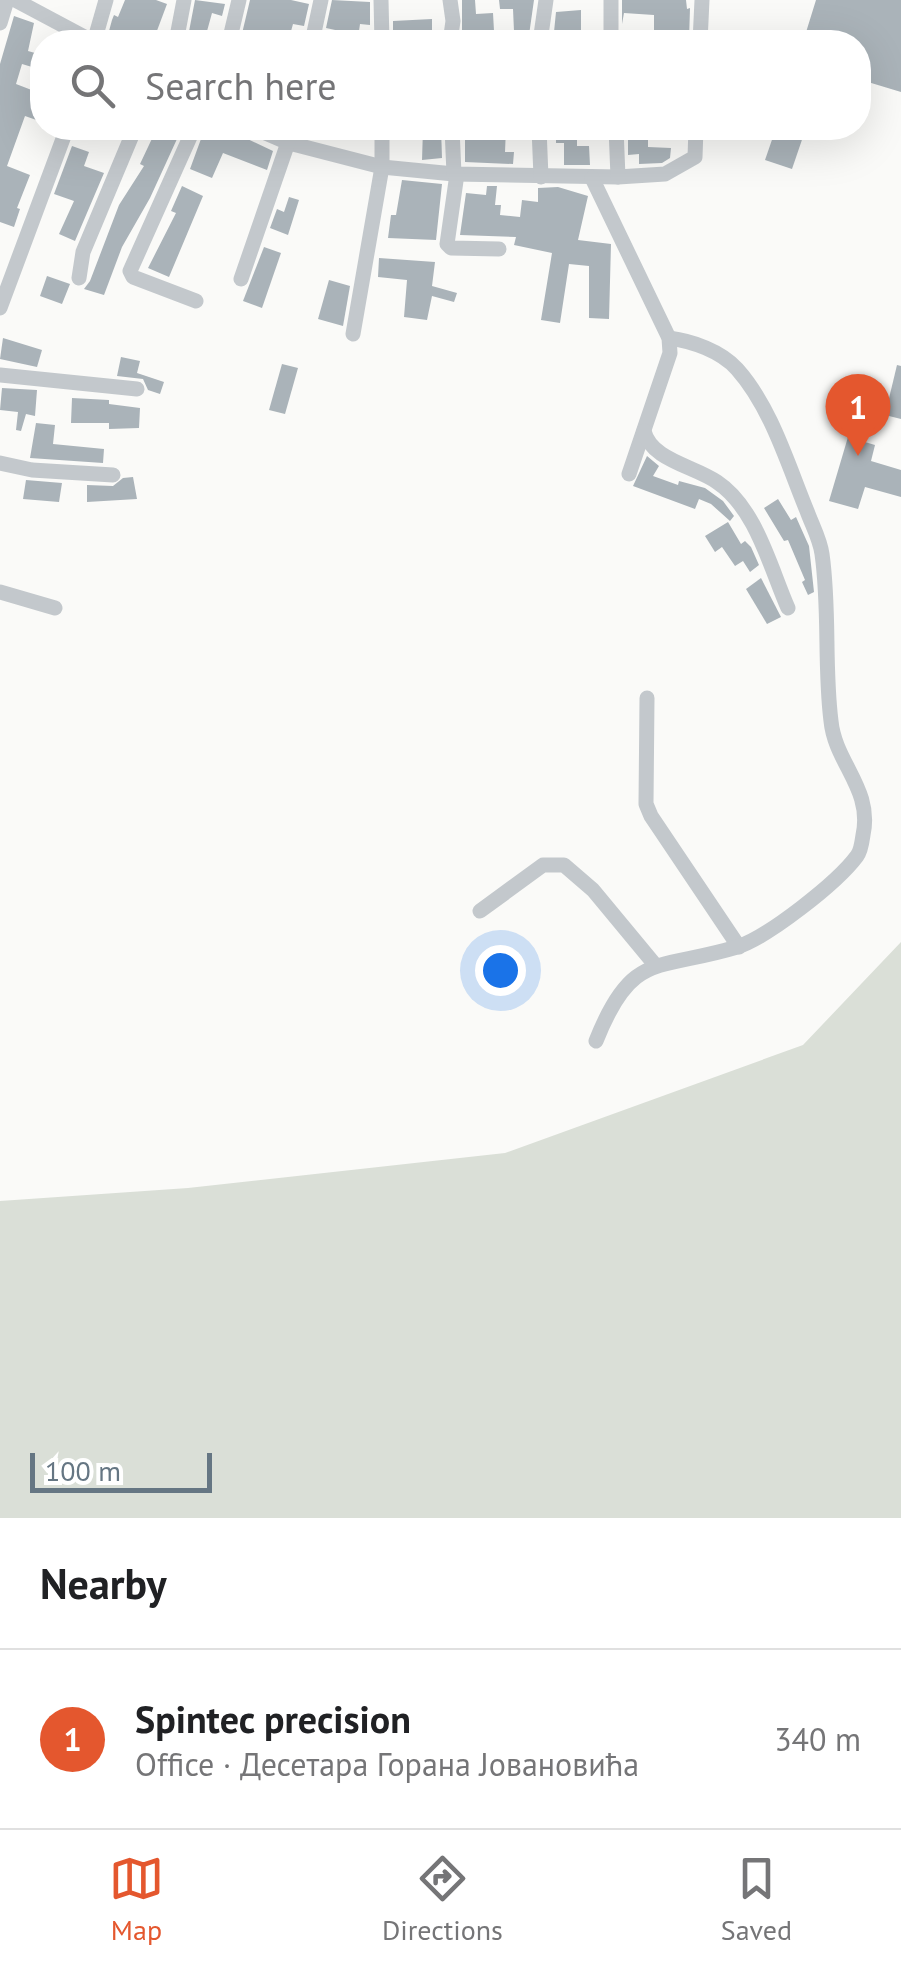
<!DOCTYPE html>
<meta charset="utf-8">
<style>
:root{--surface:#fff;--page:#f6f6f6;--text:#202124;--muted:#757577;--line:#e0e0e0;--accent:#e4572e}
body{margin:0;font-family:"PT Sans",sans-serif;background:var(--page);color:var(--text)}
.scale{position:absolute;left:30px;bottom:25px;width:182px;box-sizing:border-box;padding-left:10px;border:5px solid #657683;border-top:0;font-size:28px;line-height:35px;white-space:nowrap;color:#657683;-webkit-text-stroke:8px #fff;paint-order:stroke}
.you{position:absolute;left:500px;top:970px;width:35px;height:35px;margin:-25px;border:8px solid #fff;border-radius:50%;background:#1a73e8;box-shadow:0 0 0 15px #1a73e833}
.badge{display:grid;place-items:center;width:65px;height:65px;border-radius:50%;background:var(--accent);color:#fff;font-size:32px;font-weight:700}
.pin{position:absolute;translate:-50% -82px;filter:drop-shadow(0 2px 5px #0008)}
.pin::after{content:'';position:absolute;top:52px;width:35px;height:30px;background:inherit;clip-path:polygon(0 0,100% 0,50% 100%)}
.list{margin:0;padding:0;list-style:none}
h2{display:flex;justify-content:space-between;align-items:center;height:130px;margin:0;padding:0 40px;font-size:42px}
h2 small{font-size:32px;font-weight:400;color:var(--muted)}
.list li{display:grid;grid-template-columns:65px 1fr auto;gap:30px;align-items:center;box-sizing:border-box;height:180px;padding:0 40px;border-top:2px solid var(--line)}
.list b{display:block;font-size:38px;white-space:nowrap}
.list p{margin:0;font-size:32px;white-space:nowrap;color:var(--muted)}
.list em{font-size:32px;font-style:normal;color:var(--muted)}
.icon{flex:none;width:55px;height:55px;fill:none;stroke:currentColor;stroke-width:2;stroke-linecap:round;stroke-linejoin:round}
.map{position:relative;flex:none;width:901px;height:1518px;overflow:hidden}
.search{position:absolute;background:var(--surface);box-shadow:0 10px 40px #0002;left:30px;right:30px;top:30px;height:110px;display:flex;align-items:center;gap:25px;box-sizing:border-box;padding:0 35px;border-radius:40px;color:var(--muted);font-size:38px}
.sheet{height:310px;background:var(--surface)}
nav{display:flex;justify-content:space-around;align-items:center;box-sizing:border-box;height:140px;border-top:2px solid var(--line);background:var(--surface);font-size:28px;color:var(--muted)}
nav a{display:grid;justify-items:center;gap:5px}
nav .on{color:var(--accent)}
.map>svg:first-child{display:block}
.green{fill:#dadfd7}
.building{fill:#aab3b9}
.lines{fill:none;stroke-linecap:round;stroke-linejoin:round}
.minor{stroke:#c3c8cc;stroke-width:15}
</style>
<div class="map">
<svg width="901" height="1518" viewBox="0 0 901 1518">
<rect width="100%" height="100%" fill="#fafaf8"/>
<polygon class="green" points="901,942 901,1518 0,1518 0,1201 188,1188 505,1153 803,1045"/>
<g class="building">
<polygon points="125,0 156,0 167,4 155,36 165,42 106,42 112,20 114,15 118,17"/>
<polygon points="195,0 225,4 222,16 212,13 204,42 187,42"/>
<polygon points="250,0 291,0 309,4 304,26 293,24 288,42 264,37 263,42 240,42"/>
<polygon points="332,0 370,2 370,25 360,24 359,31 350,30 349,33 326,28"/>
<polygon points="462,0 475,0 476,14 493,13 494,31 514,31 513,9 500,9 499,0 534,0 528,42 462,42"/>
<polygon points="622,0 686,0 687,9 690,8 689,40 654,42 654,15 624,13 622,24"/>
<polygon points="816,0 901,0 901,92 858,79 858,42 803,42"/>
<polygon points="581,10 581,42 560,42 560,32 554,32 556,12"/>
<polygon points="14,16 34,23 28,51 42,55 42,70 22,64 16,84 42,94 42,122 25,116 7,166 30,175 17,208 20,209 14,227 0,222 0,64"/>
<polygon points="432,19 432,37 410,36 410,41 393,41 393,21"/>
<polygon points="157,128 182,128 150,198 122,247 104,295 84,289 90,281 119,205 144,166 140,164"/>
<polygon points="205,128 216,128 238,138 239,135 273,151 267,170 223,153 212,178 190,169"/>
<polygon points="423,128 441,128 442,158 422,160"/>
<polygon points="465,128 506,128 505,152 514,152 513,164 465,162"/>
<polygon points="556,128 577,128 577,146 589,146 590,165 564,165 564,143 556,143"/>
<polygon points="776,128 806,128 792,169 765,160"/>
<polygon points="648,139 648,147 671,148 670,158 662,163 639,164 639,154 628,155 628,140"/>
<polygon points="72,146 89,152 84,166 104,173 75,241 59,234 74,201 54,194"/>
<polygon points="402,180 442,184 436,240 388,238 391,215 396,215"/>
<polygon points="182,186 203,196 169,277 148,268 176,213 171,211"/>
<polygon points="487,186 497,186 495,205 501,205 500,215 520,217 522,200 538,202 538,188 558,187 588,196 578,240 611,244 609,319 589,318 589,266 569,264 560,323 541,320 552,253 514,245 516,237 460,235 466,193 486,195"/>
<polygon points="289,197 299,200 288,235 270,228 277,209 284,212"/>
<polygon points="264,247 281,253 262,308 243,301"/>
<polygon points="379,258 435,262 432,286 457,293 454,302 432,296 427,320 404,317 407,280 378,277"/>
<polygon points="47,276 70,284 62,304 40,296"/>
<polygon points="329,280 350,286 343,326 318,319"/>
<polygon points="3,338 42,350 37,367 0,359"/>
<polygon points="121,357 140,361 137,373 164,382 160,394 148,390 143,379 117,376"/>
<polygon points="282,364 298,368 285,414 269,410"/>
<polygon points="897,365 901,366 901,419 885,415"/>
<polygon points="2,388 37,390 35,416 26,414 21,431 16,430 18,412 0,410"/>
<polygon points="72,398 109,400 109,404 140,408 139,428 109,429 109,423 71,423"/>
<polygon points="36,423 55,425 53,444 104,449 103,463 30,458"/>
<polygon points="848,437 875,445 871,461 901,470 901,497 865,487 858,509 829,501"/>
<polygon points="647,456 659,466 653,476 678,485 679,481 705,488 723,501 734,516 730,521 711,504 699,499 695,509 633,486"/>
<polygon points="133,477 137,499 87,502 87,485 113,486 123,478"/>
<polygon points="26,480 62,483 59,502 23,499"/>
<polygon points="778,499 791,520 796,517 809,546 814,592 808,595 802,582 805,580 788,540 784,541 764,508"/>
<polygon points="728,522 741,544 745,541 751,547 759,565 750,572 743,561 735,566 722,547 715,552 705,536"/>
<polygon points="761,578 781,617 767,624 746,589"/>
</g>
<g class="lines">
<g class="minor">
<polyline points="15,0 94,42 106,0"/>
<polyline points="381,0 382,42"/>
<polyline points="0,23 7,0"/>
<polyline points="176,42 184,0"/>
<polyline points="229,42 239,0"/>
<polyline points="312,42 321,0"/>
<polyline points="450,42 453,21 450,0"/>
<polyline points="540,42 546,0"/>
<polyline points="611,42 611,0"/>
<polyline points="700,42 702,0"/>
<polyline points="194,128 130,271 133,277 196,301"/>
<polyline points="254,128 289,143 382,167 454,174 618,177 665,174 695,157 696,128"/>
<polyline points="452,128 454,174"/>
<polyline points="539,128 541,177"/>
<polyline points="616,128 618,177"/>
<polyline points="457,174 447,244 451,248 499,249"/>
<polyline points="592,178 669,338 670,353 629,474"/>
<polyline points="79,278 83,252 135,128"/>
<polyline points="241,279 293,128"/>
<polyline points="0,308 67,128"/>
<polyline points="353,334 382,167 382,128"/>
<polyline points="0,375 137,389"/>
<path d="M644,431C651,460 694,466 717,482C756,508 770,567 788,608"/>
<polyline points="0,463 32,470 113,475"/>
<polyline points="0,592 55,608"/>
<polyline points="647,698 646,804 651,816 739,947"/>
<polyline points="480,911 543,865 564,865 593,890 656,966"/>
<path d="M596,1041C632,950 658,971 737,947C768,937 837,883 857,856C861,851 862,842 863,835C873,789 835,763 831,721C824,666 830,610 822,554C820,539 812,525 807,511C788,465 771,407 737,369C721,351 692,341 669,338"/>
</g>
</g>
</svg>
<div class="scale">100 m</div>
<div class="you"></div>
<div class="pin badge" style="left:858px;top:456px">1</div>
<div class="search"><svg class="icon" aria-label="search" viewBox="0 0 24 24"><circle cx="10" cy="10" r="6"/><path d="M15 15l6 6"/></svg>Search here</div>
</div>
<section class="sheet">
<h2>Nearby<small></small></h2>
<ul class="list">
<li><span class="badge">1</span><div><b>Spintec precision</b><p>Office · Десетара Горана Јовановића</p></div><em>340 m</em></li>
</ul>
</section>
<nav>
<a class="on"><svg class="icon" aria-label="map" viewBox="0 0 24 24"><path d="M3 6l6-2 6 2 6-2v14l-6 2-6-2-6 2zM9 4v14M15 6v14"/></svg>Map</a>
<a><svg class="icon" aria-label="directions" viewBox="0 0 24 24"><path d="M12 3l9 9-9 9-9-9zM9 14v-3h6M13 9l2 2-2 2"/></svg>Directions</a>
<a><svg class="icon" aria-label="saved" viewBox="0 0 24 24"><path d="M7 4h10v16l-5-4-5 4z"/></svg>Saved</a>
</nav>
